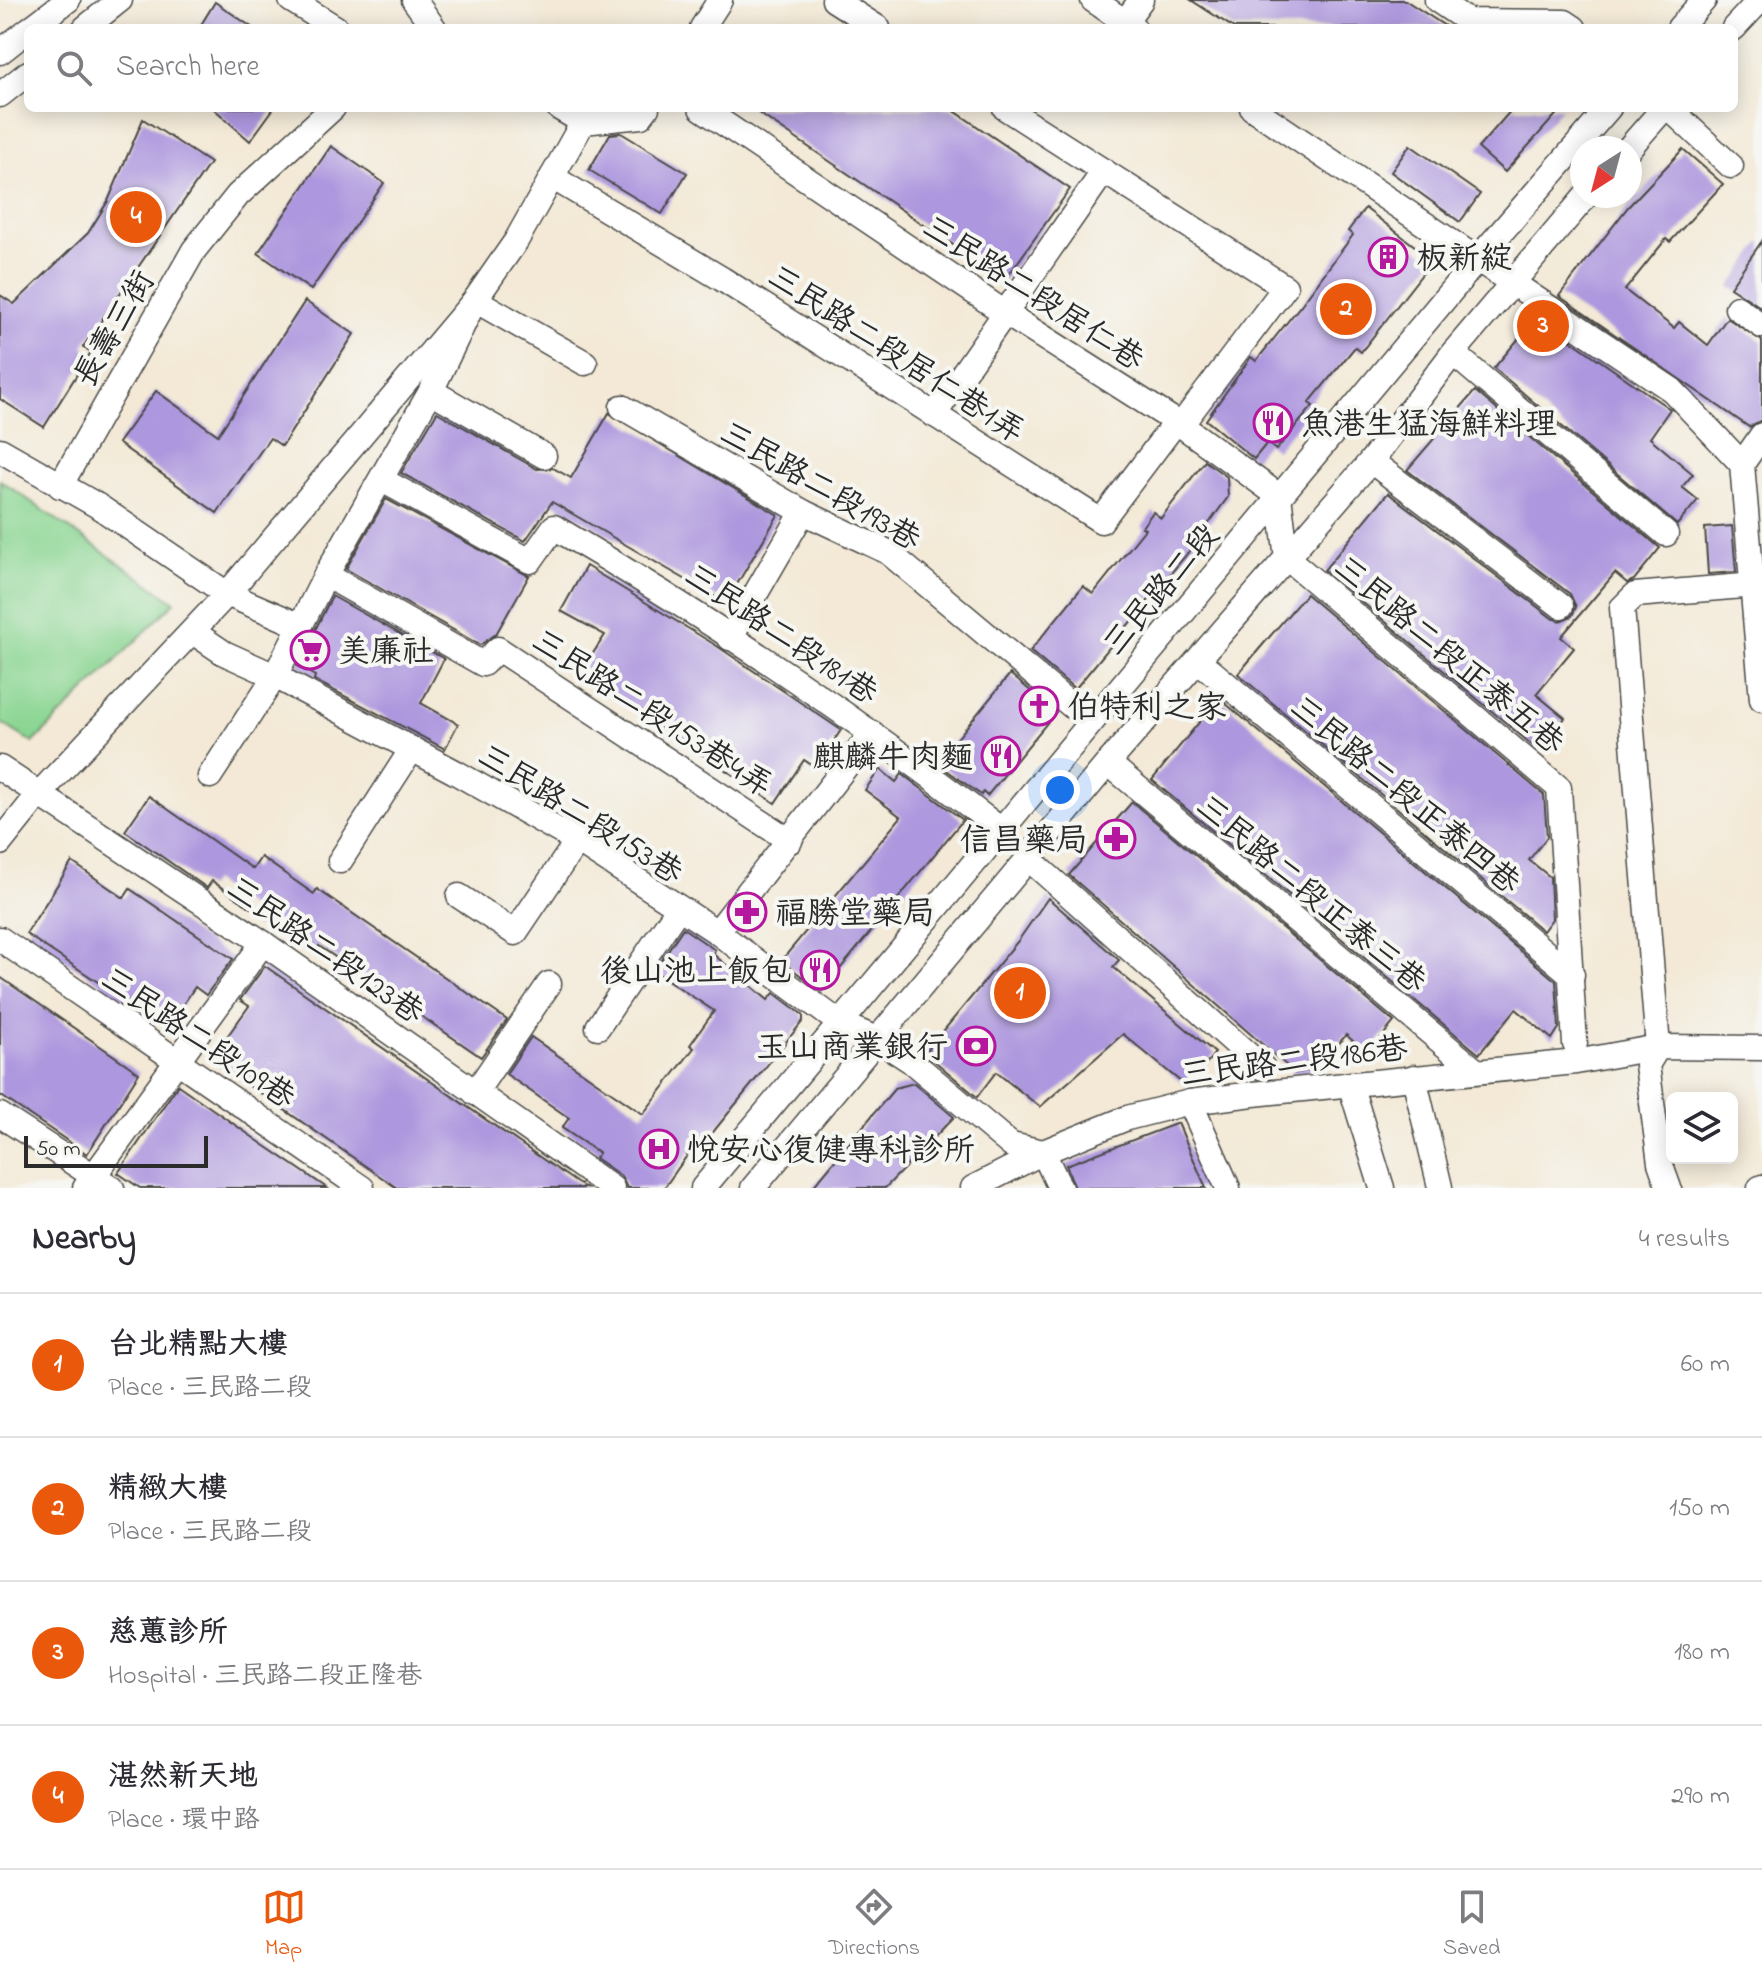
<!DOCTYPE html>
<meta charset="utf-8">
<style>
:root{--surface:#fff;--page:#f2f2f3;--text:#2b2b33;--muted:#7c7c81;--line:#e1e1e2;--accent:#ea580c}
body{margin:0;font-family:"Indie Flower","LXGW WenKai TC",sans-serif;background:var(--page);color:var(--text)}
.controls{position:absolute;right:24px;bottom:24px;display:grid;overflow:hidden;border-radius:12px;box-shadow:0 4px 20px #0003}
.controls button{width:72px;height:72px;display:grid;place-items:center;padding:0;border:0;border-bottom:2px solid var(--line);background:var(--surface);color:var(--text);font:40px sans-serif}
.compass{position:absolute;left:1570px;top:136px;width:72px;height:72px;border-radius:50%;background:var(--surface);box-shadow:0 4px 20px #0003;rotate:216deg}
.scale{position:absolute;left:24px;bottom:20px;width:184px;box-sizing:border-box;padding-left:8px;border:4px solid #2b2b2b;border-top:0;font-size:22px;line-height:28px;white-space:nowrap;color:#2b2b2b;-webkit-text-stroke:6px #f6f6f2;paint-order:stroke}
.you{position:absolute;left:1060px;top:790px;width:28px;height:28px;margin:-20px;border:6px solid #fff;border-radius:50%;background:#1a73e8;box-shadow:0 0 0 12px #1a73e833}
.badge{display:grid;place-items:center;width:52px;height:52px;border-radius:50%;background:var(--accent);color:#fff;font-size:26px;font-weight:700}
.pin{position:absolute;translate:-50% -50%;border:4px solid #fff;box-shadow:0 2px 8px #0006}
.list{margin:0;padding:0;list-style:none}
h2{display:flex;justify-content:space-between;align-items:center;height:104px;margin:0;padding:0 32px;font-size:34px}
h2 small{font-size:26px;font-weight:400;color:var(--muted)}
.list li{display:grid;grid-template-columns:52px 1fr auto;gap:24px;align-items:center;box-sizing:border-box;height:144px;padding:0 32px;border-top:2px solid var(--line)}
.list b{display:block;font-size:30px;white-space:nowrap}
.list p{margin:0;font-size:26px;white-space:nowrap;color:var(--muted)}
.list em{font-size:26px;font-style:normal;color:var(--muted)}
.icon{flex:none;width:44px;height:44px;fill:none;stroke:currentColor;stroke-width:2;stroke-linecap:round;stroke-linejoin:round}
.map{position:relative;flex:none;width:1762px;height:1188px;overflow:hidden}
.search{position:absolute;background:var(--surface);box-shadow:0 4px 20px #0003;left:24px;right:24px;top:24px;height:88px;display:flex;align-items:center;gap:20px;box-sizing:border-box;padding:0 28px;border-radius:12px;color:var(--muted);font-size:30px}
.sheet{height:680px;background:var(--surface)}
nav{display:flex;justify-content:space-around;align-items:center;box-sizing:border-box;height:112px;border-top:2px solid var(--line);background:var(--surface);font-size:22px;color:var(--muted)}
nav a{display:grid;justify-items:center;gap:4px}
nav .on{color:var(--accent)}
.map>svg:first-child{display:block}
.green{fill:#8ad592;stroke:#5a805e;stroke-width:2}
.building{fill:#ad97de}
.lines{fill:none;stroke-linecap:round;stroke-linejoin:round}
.minor-casing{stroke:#494845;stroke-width:27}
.minor{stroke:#fff;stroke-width:24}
.labels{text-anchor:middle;stroke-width:8;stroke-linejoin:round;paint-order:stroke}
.poi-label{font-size:32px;fill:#2b2b2b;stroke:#f6f6f2;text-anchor:start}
.street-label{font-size:32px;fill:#2b2b2b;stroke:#f6f6f2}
</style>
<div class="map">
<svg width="1762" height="1188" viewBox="0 0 1762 1188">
<rect width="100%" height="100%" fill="#f6f6f2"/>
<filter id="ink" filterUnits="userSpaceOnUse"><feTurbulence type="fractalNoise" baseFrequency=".0125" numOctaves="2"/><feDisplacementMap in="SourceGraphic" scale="16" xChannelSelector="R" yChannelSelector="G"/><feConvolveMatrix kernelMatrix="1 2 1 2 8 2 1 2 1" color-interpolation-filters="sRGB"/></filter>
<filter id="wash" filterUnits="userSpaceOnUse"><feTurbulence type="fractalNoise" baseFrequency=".006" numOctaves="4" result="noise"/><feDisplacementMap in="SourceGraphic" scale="32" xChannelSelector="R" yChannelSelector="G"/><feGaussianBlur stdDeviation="1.8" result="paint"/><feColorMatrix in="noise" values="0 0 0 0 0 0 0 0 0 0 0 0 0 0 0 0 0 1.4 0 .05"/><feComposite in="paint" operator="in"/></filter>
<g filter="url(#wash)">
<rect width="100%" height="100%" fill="#f3e9d6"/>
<polygon class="green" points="0,480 175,602 33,743 0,722"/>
<g id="blocks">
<g class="building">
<polygon points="1191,0 1405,0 1448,28 1234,28"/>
<polygon points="215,2 253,28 199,28"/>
<polygon points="213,108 274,108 250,141"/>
<polygon points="751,108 950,108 1070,189 1005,280"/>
<polygon points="1513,108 1562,108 1505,172 1478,148"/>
<polygon points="143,119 210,163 83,347 91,352 44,427 0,399 0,295 14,304 88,233 108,201"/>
<polygon points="621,133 687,173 662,214 589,170 610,134"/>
<polygon points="1410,145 1480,194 1460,222 1391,172"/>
<polygon points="331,146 384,183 311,290 258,253"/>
<polygon points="1683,149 1723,184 1670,242 1666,239 1625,290 1674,328 1679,322 1708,345 1727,318 1762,341 1762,420 1749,427 1559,296 1628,207"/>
<polygon points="1365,208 1433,260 1361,352 1355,347 1309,403 1313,406 1276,450 1267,443 1254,459 1206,420 1251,357 1256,361 1301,305 1353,235 1348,231"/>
<polygon points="1762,241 1762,308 1730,287"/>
<polygon points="305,301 354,334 282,446 270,438 217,513 118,443 156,391 218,435"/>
<polygon points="1540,319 1670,409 1650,438 1693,474 1682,487 1698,500 1677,525 1494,368 1525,331 1530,334"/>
<polygon points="1475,391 1660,548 1634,580 1627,583 1615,573 1561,637 1574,648 1536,694 1565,718 1538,750 1324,570 1388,493 1552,618 1560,621 1572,616 1576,607 1570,594 1407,470"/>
<polygon points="437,412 537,469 553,468 571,478 609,413 778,515 726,603 552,502 525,541 401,473"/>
<polygon points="1205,461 1227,477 1228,497 1187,554 1075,689 1030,651 1083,586 1093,594 1145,529 1142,527 1153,512 1161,518"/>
<polygon points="386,499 529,576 496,634 480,645 346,569"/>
<polygon points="1732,526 1736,572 1708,574 1705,528"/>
<polygon points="586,566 717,646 841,730 816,768 804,760 775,803 580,673 605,635 561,611"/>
<polygon points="1306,594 1544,795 1547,837 1529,860 1550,877 1552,919 1543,931 1238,674"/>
<polygon points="332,596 444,659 421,703 458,724 445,749 314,680 315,676 297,666"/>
<polygon points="1010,674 1056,712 987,796 983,792 981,795 937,763"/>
<polygon points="1219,698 1556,981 1559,1028 1552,1039 1516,1009 1479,1054 1152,780"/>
<polygon points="880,769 896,782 902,774 963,820 822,991 781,961 901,817 865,790"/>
<polygon points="149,796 253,869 261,857 314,894 317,889 507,1020 481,1057 319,946 315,952 212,881 207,888 125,831"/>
<polygon points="1132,802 1394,1022 1368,1054 1346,1035 1318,1068 1295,1073 1069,875"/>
<polygon points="72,862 124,898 130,889 233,959 206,995 195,987 167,1028 26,934"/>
<polygon points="1048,898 1119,960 1113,967 1215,1053 1187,1087 1123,1034 1040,1107 996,1072 977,1097 925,1053 1018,941"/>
<polygon points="683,928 715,950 713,954 768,1000 774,993 803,1015 803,1021 705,1142 695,1153 691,1150 664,1188 627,1188 621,1176 595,1158 599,1153 562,1128 569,1118 506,1074 531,1037 643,1114 694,1048 690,1045 714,1011 654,971"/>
<polygon points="265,966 577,1183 586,1188 397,1188 211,1059 249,1006 240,1000"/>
<polygon points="0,977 139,1073 87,1154 0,1095"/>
<polygon points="914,1083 954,1117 885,1188 812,1188 895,1088"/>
<polygon points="178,1085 261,1143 327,1188 140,1188 118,1173"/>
<polygon points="1178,1123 1206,1188 1075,1188 1066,1165"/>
</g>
</g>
</g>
<g filter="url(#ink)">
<use href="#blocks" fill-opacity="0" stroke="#494845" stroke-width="2"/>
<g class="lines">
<defs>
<g id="minor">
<polyline points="291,0 336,28"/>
<polyline points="414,0 434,28"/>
<polyline points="834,0 878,28"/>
<polyline points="1093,0 1134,28"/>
<polyline points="1437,0 1468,21 1565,22 1574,28"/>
<polyline points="1125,22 1141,0"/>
<polyline points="31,28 68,0"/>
<polyline points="85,28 120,0"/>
<polyline points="702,28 720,0"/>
<polyline points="1679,28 1704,0"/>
<polyline points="1734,28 1760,0"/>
<polyline points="0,52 28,30"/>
<polyline points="0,95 28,73"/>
<polyline points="559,108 583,122"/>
<polyline points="701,108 1005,313 1181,425 1279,496 1287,558"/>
<polyline points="1005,108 1285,287 1181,425"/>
<polyline points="1252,108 1672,390 1742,464 1762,699"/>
<polyline points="1669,108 1731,166"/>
<polyline points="1629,148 1664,108"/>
<polyline points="552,177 722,279 1101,521 1175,423"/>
<polyline points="1737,308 1762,326"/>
<polyline points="1453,353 1666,534"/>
<polyline points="431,391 544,456"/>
<polyline points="622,407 803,512 888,552 1091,722"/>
<polyline points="934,415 1104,171"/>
<polyline points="0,450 98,506 227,594 301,626"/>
<polyline points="1371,461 1561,606"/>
<polyline points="1742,464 1762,435"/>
<path d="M382,480L530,561L554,527C709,618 858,719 1000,829"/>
<polyline points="60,486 194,250 238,195 333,108"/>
<polyline points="1287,558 1559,788 1575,1044"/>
<polyline points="326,575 483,664 498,649 790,841"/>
<polyline points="193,632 224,653 275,676 455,772 577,841 717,932 841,1024 877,1039 911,1061 1011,1145 1043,1152 1127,1118 1190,1102 1253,1094 1576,1062 1658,1047 1762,1048"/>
<polyline points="730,638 803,512"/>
<polyline points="1199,661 1572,975"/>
<polyline points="1108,763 1476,1071"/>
<polyline points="0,768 263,943 612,1188"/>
<polyline points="210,776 275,676 326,575 431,391 475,300 585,363"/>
<polyline points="0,843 39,794 227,594 475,300 516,241 583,122 641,116 647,108"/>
<polyline points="1029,859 1263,1068"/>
<polyline points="340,861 412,749"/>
<polyline points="459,896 515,933 577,841"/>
<polyline points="717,932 872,733"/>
<polyline points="0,939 362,1188"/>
<polyline points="598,1027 677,910"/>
<polyline points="1414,1077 1440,1187"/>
<polyline points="1350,1084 1382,1188"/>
<polyline points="475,1093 549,984"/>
<polyline points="1190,1102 1228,1188"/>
<polyline points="0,1115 112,1188"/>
<polyline points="85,1188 263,943"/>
<polyline points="703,1188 1477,260 1609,108"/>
<polyline points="753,1188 1108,763 1371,461 1453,353 1586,196"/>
<polyline points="973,1188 1043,1152 1060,1188"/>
<polyline points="1669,1188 1660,1163 1647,1065 1658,1047 1622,608 1635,595 1755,585"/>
<polyline points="1760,1188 1762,1187"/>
</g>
</defs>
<use href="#minor" class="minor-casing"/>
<use href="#minor" class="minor"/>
</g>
</g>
<defs>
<symbol id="building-ring" viewBox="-11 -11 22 22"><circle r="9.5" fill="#f6f6f2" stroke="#b5179e" stroke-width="1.5"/><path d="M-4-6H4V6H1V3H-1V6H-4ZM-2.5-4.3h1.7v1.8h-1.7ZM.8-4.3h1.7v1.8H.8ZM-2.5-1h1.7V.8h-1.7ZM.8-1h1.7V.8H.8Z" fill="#b5179e"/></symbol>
<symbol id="restaurant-ring" viewBox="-11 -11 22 22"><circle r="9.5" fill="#f6f6f2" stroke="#b5179e" stroke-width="1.5"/><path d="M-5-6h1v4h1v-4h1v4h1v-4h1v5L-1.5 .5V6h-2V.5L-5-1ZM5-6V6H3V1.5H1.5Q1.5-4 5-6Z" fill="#b5179e"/></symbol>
<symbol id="supermarket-ring" viewBox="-11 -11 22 22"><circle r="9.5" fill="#f6f6f2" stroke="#b5179e" stroke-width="1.5"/><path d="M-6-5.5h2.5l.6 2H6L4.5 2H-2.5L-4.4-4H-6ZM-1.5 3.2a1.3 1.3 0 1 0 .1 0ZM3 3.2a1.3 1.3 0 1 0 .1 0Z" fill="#b5179e"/></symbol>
<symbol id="church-ring" viewBox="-11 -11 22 22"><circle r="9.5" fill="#f6f6f2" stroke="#b5179e" stroke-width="1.5"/><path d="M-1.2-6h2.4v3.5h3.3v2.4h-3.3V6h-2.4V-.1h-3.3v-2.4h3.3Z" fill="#b5179e"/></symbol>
<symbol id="pharmacy-ring" viewBox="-11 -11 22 22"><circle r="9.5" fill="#f6f6f2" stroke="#b5179e" stroke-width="1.5"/><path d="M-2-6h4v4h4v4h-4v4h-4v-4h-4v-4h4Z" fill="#b5179e"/></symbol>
<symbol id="bank-ring" viewBox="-11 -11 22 22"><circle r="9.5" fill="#f6f6f2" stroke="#b5179e" stroke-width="1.5"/><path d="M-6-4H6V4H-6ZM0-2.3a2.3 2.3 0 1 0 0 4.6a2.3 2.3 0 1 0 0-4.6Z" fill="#b5179e"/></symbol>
<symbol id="hospital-ring" viewBox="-11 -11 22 22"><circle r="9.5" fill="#f6f6f2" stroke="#b5179e" stroke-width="1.5"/><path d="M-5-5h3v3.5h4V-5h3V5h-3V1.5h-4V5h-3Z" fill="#b5179e"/></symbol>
</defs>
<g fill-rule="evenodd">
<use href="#building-ring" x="1366" y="235" width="44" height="44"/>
<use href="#restaurant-ring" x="1251" y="401" width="44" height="44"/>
<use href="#supermarket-ring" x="288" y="628" width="44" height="44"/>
<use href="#church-ring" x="1017" y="684" width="44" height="44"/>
<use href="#restaurant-ring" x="979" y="734" width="44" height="44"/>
<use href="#pharmacy-ring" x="1094" y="817" width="44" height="44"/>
<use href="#pharmacy-ring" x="725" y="890" width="44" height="44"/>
<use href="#restaurant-ring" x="798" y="948" width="44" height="44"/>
<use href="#bank-ring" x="954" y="1024" width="44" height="44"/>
<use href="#hospital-ring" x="637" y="1127" width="44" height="44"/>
</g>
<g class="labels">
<g class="poi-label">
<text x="1416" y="268">板新綻</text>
<text x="1301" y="434">魚港生猛海鮮料理</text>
<text x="338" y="661">美廉社</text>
<text x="1067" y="717">伯特利之家</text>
<text x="973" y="767" text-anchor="end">麒麟牛肉麵</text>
<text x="1088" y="850" text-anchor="end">信昌藥局</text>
<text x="775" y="923">福勝堂藥局</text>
<text x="792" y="981" text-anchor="end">後山池上飯包</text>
<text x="948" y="1057" text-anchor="end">玉山商業銀行</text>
<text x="687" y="1160">悅安心復健專科診所</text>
</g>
<g class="street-label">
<text transform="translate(1034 292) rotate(33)" y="11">三民路二段居仁巷</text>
<text transform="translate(113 328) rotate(-60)" y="11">長壽三街</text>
<text transform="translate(897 353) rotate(33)" y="11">三民路二段居仁巷1弄</text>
<text transform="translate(821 485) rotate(30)" y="11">三民路二段193巷</text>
<text transform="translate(1160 589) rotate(-50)" y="11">三民路二段</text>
<text transform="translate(782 633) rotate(34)" y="11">三民路二段181巷</text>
<text transform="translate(1450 654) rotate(40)" y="11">三民路二段正泰五巷</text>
<text transform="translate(653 712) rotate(33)" y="11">三民路二段153巷4弄</text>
<text transform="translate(1406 794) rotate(40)" y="11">三民路二段正泰四巷</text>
<text transform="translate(581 813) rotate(32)" y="11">三民路二段153巷</text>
<text transform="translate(1312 893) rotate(40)" y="11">三民路二段正泰三巷</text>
<text transform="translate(326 949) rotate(35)" y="11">三民路二段123巷</text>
<text transform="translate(199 1037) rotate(34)" y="11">三民路二段109巷</text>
<text transform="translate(1294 1060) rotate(-7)" y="11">三民路二段186巷</text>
</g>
</g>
</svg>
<div class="controls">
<button><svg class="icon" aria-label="layers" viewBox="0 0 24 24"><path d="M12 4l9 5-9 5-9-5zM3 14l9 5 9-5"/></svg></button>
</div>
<svg class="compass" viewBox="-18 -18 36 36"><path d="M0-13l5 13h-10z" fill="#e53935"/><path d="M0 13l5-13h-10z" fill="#7c7c81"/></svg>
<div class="scale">50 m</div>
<div class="you"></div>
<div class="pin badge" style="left:1020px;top:993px">1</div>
<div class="pin badge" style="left:1346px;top:309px">2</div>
<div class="pin badge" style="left:1543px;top:326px">3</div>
<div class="pin badge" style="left:136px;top:217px">4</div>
<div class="search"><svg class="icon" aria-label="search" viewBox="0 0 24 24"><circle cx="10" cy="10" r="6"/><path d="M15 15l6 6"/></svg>Search here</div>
</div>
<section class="sheet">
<h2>Nearby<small>4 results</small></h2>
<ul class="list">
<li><span class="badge">1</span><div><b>台北精點大樓</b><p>Place · 三民路二段</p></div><em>60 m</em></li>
<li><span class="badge">2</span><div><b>精緻大樓</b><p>Place · 三民路二段</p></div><em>150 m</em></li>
<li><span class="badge">3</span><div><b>慈蕙診所</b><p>Hospital · 三民路二段正隆巷</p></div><em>180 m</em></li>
<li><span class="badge">4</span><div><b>湛然新天地</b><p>Place · 環中路</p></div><em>290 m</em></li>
</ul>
</section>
<nav>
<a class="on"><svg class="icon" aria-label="map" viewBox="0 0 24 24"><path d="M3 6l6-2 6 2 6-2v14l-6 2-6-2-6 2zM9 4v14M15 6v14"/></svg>Map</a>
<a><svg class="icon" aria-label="directions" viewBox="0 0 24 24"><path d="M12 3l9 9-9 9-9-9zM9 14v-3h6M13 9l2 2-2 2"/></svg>Directions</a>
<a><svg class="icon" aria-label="saved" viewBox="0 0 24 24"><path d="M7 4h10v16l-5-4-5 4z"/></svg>Saved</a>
</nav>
